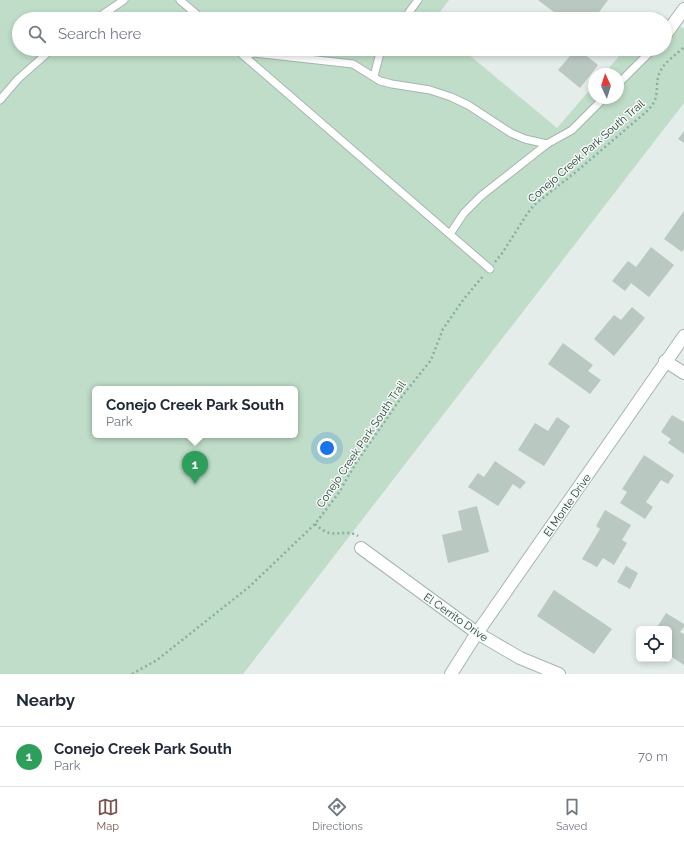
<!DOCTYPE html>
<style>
:root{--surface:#fff;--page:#f6f6f7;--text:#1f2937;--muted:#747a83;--line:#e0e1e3;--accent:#7a544c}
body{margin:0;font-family:Raleway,sans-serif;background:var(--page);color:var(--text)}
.controls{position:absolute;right:12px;bottom:12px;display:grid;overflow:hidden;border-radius:6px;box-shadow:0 2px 6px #0003}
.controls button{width:36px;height:36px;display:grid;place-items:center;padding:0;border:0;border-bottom:1px solid var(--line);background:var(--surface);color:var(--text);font:20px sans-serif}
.compass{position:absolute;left:588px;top:68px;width:36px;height:36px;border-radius:50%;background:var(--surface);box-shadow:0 2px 6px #0003;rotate:356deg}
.you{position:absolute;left:327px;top:448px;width:14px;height:14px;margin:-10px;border:3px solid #fff;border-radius:50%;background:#1a73e8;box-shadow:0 0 0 6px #1a73e833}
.badge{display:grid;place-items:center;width:26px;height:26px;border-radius:50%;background:var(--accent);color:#fff;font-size:13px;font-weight:700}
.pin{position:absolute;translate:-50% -33px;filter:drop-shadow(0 1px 2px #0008)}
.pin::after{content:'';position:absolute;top:21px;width:14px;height:12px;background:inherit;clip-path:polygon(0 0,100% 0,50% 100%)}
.popup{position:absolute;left:92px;top:386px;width:206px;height:52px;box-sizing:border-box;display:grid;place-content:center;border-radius:6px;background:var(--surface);filter:drop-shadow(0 1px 3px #0005);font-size:13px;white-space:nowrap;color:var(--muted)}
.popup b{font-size:15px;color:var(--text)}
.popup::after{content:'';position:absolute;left:50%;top:100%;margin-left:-8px;border:8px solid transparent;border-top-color:var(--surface)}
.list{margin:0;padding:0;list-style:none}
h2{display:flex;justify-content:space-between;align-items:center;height:52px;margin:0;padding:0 16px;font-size:17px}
h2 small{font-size:13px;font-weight:400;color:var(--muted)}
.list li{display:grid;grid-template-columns:26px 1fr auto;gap:12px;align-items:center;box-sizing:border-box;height:60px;padding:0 16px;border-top:1px solid var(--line)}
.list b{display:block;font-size:15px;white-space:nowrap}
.list p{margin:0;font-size:13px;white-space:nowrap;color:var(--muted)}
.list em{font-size:13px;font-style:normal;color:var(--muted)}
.icon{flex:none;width:22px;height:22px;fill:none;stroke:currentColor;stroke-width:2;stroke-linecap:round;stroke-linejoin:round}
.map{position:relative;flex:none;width:684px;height:674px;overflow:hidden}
.search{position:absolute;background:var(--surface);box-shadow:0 2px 6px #0003;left:12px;right:12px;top:12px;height:44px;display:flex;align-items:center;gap:10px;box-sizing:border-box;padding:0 14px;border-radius:22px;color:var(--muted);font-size:15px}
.sheet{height:112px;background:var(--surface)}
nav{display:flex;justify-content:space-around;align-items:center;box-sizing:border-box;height:56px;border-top:1px solid var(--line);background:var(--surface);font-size:11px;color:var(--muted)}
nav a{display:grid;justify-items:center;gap:2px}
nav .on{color:var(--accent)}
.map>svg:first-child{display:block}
.green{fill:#bfddc8;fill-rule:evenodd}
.building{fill:#bac8c2}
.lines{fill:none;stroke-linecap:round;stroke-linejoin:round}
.lane-casing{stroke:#a7b5b0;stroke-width:9}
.street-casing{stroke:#a7b5b0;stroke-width:14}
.path{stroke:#87afa3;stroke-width:2.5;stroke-dasharray:2 3;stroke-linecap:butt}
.lane{stroke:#fff;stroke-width:7}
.street{stroke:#fff;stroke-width:12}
.labels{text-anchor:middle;stroke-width:3;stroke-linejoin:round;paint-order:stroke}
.street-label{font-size:11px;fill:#253e38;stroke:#f5faf7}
</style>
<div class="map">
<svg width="684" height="674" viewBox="0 0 684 674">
<rect width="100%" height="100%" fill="#e4ede9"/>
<path class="green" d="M0,0H449L435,19H19V49H462L557,128L594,85V98H618V74H604L625,49H665V19H651L657,12L684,29V103L243,674H0ZM95,389H295V435H95Z"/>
<g class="building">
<polygon points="538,0 608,0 594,19 563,19"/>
<polygon points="576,49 578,49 598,65 580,88 558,70"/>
<polygon points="684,131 684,143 678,139"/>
<polygon points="684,211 684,249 682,252 664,239"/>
<polygon points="651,247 674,265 649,297 631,283 625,291 612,281 628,261 636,267"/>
<polygon points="632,307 645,318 614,356 594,339 614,315 621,320"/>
<polygon points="563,343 593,365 588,371 601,380 590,394 548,364"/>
<polygon points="672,415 684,422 684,454 668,443 671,439 661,432"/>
<polygon points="557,417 570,426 544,466 518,450 535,423 548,431"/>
<polygon points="644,455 674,475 668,484 661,480 646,502 653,507 645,519 620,503 627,492 622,489"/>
<polygon points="495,461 526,482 520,489 513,484 498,506 468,487 478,473 484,477"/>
<polygon points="477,506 489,552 448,563 442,535 462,530 458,511"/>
<polygon points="605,510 631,525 622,540 627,543 614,565 603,558 597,567 582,559 600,529 596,526"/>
<polygon points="626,566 638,573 630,589 617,582"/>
<polygon points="554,590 612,629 594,654 537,616"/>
<polygon points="666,613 684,624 684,627 680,632 684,634 684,665 669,655 669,629 656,629"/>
</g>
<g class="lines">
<defs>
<g id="lane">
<polyline points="180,0 202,19"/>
<polyline points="96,19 124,0"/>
<polyline points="404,19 418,0"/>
<polyline points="236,49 490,269"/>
<polyline points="244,56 254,53 353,64 380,81 392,84 430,90 451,97 468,105 511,133 525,139 547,144"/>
<polyline points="374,76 381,49"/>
<polyline points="618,84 653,49"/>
<polyline points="0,100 18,79 52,49"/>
<polyline points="450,234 464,213 481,196 547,144 572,130 604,98"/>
</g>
<g id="street">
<polyline points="666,34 684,9"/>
<polyline points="665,361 684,373"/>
<polyline points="361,548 477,633 520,658 559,674"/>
<polyline points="451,674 477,633 684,336"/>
</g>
</defs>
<use href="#lane" class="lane-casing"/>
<use href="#street" class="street-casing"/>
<g class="path">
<path d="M495,262L503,252L527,214L534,205L577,171L646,112C649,109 652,106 654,102C659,92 655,81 660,72C665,61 676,55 684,47"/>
<path d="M315,524C319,528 324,531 329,533C339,535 349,530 358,536"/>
<polyline points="132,674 157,660 249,587 315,524 338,494 356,463 403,395 431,360 443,329 463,300 484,275"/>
</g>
<use href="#lane" class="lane"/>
<use href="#street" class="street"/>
</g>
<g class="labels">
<g class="street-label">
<text transform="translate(586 151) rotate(-41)" y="4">Conejo Creek Park South Trail</text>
<text transform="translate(361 444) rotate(-56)" y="4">Conejo Creek Park South Trail</text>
<text transform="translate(567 505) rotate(-55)" y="4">El Monte Drive</text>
<text transform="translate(456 617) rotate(35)" y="4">El Cerrito Drive</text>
</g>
</g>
</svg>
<div class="controls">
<button><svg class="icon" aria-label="locate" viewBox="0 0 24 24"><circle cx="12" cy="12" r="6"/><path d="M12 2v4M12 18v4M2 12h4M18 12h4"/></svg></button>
</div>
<svg class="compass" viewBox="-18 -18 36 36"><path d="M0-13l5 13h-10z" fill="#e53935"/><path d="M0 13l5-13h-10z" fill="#747a83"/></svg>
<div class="you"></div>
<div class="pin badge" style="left:195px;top:484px;background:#2e9e5b">1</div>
<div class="popup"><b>Conejo Creek Park South</b>Park</div>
<div class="search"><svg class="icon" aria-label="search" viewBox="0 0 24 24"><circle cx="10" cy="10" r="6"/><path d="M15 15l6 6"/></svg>Search here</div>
</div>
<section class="sheet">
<h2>Nearby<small></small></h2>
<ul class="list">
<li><span class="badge" style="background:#2e9e5b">1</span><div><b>Conejo Creek Park South</b><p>Park</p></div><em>70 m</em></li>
</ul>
</section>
<nav>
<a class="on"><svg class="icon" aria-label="map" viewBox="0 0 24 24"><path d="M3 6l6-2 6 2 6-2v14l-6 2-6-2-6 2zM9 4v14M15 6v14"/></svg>Map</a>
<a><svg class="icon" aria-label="directions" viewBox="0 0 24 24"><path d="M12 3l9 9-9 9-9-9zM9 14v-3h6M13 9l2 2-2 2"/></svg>Directions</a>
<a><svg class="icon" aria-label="saved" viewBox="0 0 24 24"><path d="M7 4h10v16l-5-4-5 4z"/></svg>Saved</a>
</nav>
